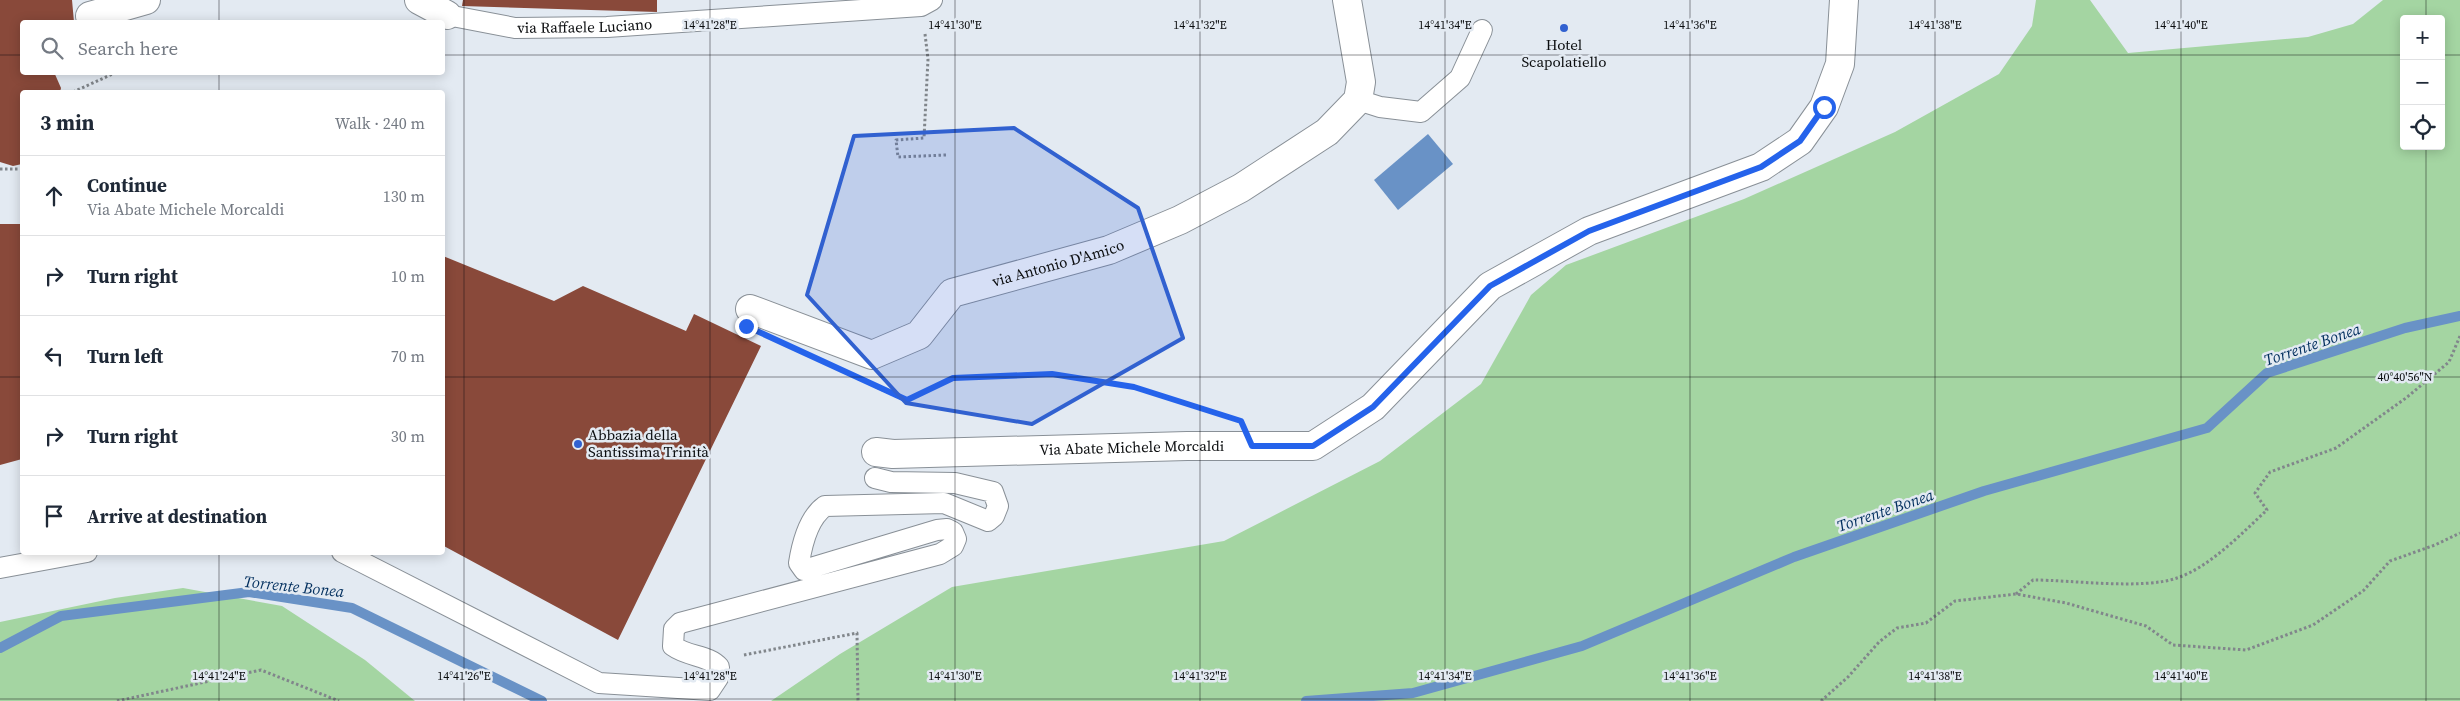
<!DOCTYPE html>
<meta charset="utf-8">
<style>
:root{--surface:#fff;--page:#f6f6f7;--text:#1f2937;--muted:#747a83;--line:#e0e1e3}
body{margin:0;font-family:"Source Serif 4",serif;background:var(--page);color:var(--text)}
.controls{position:absolute;right:15px;top:15px;display:grid;overflow:hidden;border-radius:5px;box-shadow:0 2px 12px #0003}
.controls button{width:45px;height:45px;display:grid;place-items:center;padding:0;border:0;border-bottom:1px solid var(--line);background:var(--surface);color:var(--text);font:25px sans-serif}
.stop{position:absolute;width:15px;height:15px;margin:-11px;border:4px solid #2563eb;border-radius:50%;background:#fff}
.stop.end{background:#2563eb;border-color:#fff;box-shadow:0 1px 5px #0008}
.list{margin:0;padding:0;list-style:none}
h2{display:flex;justify-content:space-between;align-items:center;height:65px;margin:0;padding:0 20px;font-size:21px}
h2 small{font-size:16px;font-weight:400;color:var(--muted)}
.list li{display:grid;grid-template-columns:32px 1fr auto;gap:15px;align-items:center;box-sizing:border-box;height:80px;padding:0 20px;border-top:1px solid var(--line)}
.list b{display:block;font-size:19px;white-space:nowrap}
.list p{margin:0;font-size:16px;white-space:nowrap;color:var(--muted)}
.list em{font-size:16px;font-style:normal;color:var(--muted)}
.icon{flex:none;width:28px;height:28px;fill:none;stroke:currentColor;stroke-width:2;stroke-linecap:round;stroke-linejoin:round}
.map{position:relative;flex:none;width:2460px;height:701px;overflow:hidden}
.search{position:absolute;background:var(--surface);box-shadow:0 2px 12px #0003;left:20px;top:20px;width:425px;height:55px;display:flex;align-items:center;gap:12px;box-sizing:border-box;padding:0 18px;border-radius:5px;color:var(--muted);font-size:19px}
.panel{position:absolute;background:var(--surface);box-shadow:0 2px 12px #0003;left:20px;top:90px;width:425px;height:465px;border-radius:5px}
.map>svg:first-child{display:block}
.green{fill:#a4d5a2;fill-rule:evenodd}
.water{fill:#6992c6}
.lines{fill:none;stroke-linecap:round;stroke-linejoin:round}
.stream{stroke:#6992c6;stroke-width:10}
.building{fill:#89493a}
.lane-casing{stroke:#899097;stroke-width:22}
.street-casing{stroke:#899097;stroke-width:30}
.secondary-casing{stroke:#899097;stroke-width:30}
.path{stroke:#81868b;stroke-width:3;stroke-dasharray:2.5 2.5;stroke-linecap:butt}
.lane{stroke:#fff;stroke-width:20}
.street{stroke:#fff;stroke-width:28}
.secondary{stroke:#fff;stroke-width:28}
.route{stroke:#2563eb;stroke-width:6}
.marked{fill:#3161d0;fill-opacity:0.2;stroke:#3161d0;stroke-width:4;stroke-linejoin:round}
.ticks{fill:none;stroke:#0a0c0e;stroke-width:1;stroke-opacity:0.45}
.poi-dot{fill:#3161d0;stroke:#e3eaf2;stroke-width:2}
.labels{text-anchor:middle;stroke-width:5;stroke-linejoin:round;paint-order:stroke}
.street-label{font-size:15px;fill:#0a0c0e;stroke:#e3eaf2}
.poi-label{font-size:15px;fill:#0a0c0e;stroke:#e3eaf2}
.water-label{font-size:16px;font-style:italic;fill:#012e5d;stroke:#e3eaf2}
.ticks-label{font-size:12px;text-anchor:middle;fill:#0a0c0e;stroke:#e3eaf2;stroke-width:5;stroke-linejoin:round;paint-order:stroke}
</style>
<div class="map">
<svg width="2460" height="701" viewBox="0 0 2460 701">
<rect width="100%" height="100%" fill="#e3eaf2"/>
<g class="green">
<path d="M2036,0H2090L2128,53L2308,37L2353,24L2383,0H2460V701H771L840,654L952,587L1224,541L1380,461L1481,384L1531,295L1566,265L1744,199L1895,132L1999,74L2032,26ZM2404,19H2441V146H2404Z"/>
<polygon points="183,588 282,606 365,660 415,701 0,701 0,622 115,598"/>
</g>
<polygon class="water" points="1428,134 1453,164 1398,210 1374,180"/>
<g class="lines">
<g class="stream">
<polyline points="0,648 61,616 249,592 352,608 542,701"/>
<polyline points="1306,701 1413,693 1582,646 1794,557 1984,491 2207,428 2267,373 2405,328 2460,316"/>
</g>
</g>
<g class="building">
<polygon points="0,0 72,0 74,22 22,22 22,72 54,72 61,88 60,92 22,92 22,164 13,166 0,162"/>
<polygon points="463,0 657,0 657,12 462,6"/>
<polygon points="0,224 22,224 22,459 0,465"/>
<polygon points="443,256 554,301 583,286 686,331 694,314 761,346 618,640 442,545"/>
</g>
<g class="lines">
<defs>
<g id="lane">
<path id="s1" d="M447,15L515,28L607,27L921,6L932,0"/>
<polyline points="1358,100 1380,107 1421,112 1460,78 1482,30"/>
<path d="M342,552L599,683L710,690L718,678L719,667C709,655 688,657 673,646L674,629L680,623L940,554L953,546L956,539L953,532L947,529L937,530L804,570L799,563C802,544 808,518 825,506L944,503L988,521L994,516L998,506L993,492L955,483L891,482L875,478"/>
<polyline points="0,568 87,552"/>
</g>
<g id="street">
<polyline points="419,0 447,15"/>
<polyline points="90,16 146,0"/>
<path id="s2" d="M750,309L872,355L919,335L952,293L1109,250L1180,220L1241,188L1327,132L1358,100L1361,82L1347,0"/>
</g>
<g id="secondary">
<path id="s3" d="M876,452L893,454L1187,446H1313L1373,407L1490,286L1589,231L1761,167L1800,141L1824,107L1840,64L1844,0"/>
</g>
</defs>
<use href="#lane" class="lane-casing"/>
<use href="#street" class="street-casing"/>
<use href="#secondary" class="secondary-casing"/>
<g class="path">
<polyline points="925,34 928,59 924,138 896,140 898,157 946,155"/>
<polyline points="73,92 117,72"/>
<polyline points="0,169 22,169"/>
<polyline points="876,387 907,401 953,378 1052,374 1134,387 1212,412"/>
<path d="M2016,594L2033,580C2072,580 2142,590 2177,578C2210,567 2242,533 2267,510L2255,493L2270,472L2336,448L2406,398L2449,362L2460,336"/>
<polyline points="744,655 857,633 858,701"/>
<polyline points="117,701 261,670 339,701"/>
<polyline points="1821,701 1848,677 1879,642 1897,628 1926,623 1955,601 2016,594 2066,603 2146,626 2173,645 2246,650 2313,625 2363,591 2390,561 2435,545 2460,533"/>
</g>
<use href="#lane" class="lane"/>
<use href="#street" class="street"/>
<use href="#secondary" class="secondary"/>
</g>
<g class="lines">
<polyline class="route" points="746,326 907,400 953,378 1052,374 1134,387 1241,421 1252,446 1313,446 1373,407 1490,286 1589,231 1761,167 1800,141 1824,107"/>
</g>
<path class="marked" d="M1014,128L1138,208L1183,338L1032,424L906,403L807,295L854,136Z"/>
<path class="ticks" d="M219,0V22M464,0V701M710,0V701M955,0V701M1200,0V701M1445,0V701M1690,0V701M1935,0V701M2181,0V701M2426,0V19M0,55H22M442,55H2404M2441,55H2460M219,72V92M2426,146V701M0,377H22M442,377H2460M219,552V701M0,699H2460"/>
<g class="poi-dot">
<circle cx="1564" cy="28" r="5"/>
<circle cx="578" cy="444" r="5"/>
</g>
<g class="labels">
<g class="street-label">
<text dy="5" stroke="none"><textPath href="#s1" startOffset="139">via Raffaele Luciano</textPath></text>
<text dy="5" stroke="none"><textPath href="#s2" startOffset="345">via Antonio D'Amico</textPath></text>
<text dy="5" stroke="none"><textPath href="#s3" startOffset="256">Via Abate Michele Morcaldi</textPath></text>
</g>
<g class="poi-label">
<text x="1564" y="50">Hotel<tspan x="1564" dy="17">Scapolatiello</tspan></text>
<text x="588" y="440" text-anchor="start">Abbazia della<tspan x="588" dy="17">Santissima Trinità</tspan></text>
</g>
<g class="water-label">
<text transform="translate(2312 344) rotate(-19)" y="6">Torrente Bonea</text>
<text transform="translate(1885 510) rotate(-19)" y="6">Torrente Bonea</text>
<text transform="translate(294 586) rotate(6)" y="6">Torrente Bonea</text>
</g>
</g>
<g class="ticks-label">
<text x="710" y="29">14°41'28"E</text>
<text x="955" y="29">14°41'30"E</text>
<text x="1200" y="29">14°41'32"E</text>
<text x="1445" y="29">14°41'34"E</text>
<text x="1690" y="29">14°41'36"E</text>
<text x="1935" y="29">14°41'38"E</text>
<text x="2181" y="29">14°41'40"E</text>
<text x="2405" y="381">40°40'56"N</text>
<text x="219" y="680">14°41'24"E</text>
<text x="464" y="680">14°41'26"E</text>
<text x="710" y="680">14°41'28"E</text>
<text x="955" y="680">14°41'30"E</text>
<text x="1200" y="680">14°41'32"E</text>
<text x="1445" y="680">14°41'34"E</text>
<text x="1690" y="680">14°41'36"E</text>
<text x="1935" y="680">14°41'38"E</text>
<text x="2181" y="680">14°41'40"E</text>
</g>
</svg>
<div class="controls">
<button>+</button>
<button>−</button>
<button><svg class="icon" aria-label="locate" viewBox="0 0 24 24"><circle cx="12" cy="12" r="6"/><path d="M12 2v4M12 18v4M2 12h4M18 12h4"/></svg></button>
</div>
<div class="stop" style="left:1824px;top:107px"></div>
<div class="stop end" style="left:746px;top:326px"></div>
<div class="search"><svg class="icon" aria-label="search" viewBox="0 0 24 24"><circle cx="10" cy="10" r="6"/><path d="M15 15l6 6"/></svg>Search here</div>
<section class="panel">
<h2>3 min<small>Walk · 240 m</small></h2>
<ul class="list">
<li><svg class="icon" aria-label="ahead" viewBox="0 0 24 24"><path d="M12 20V5M6 11l6-6 6 6"/></svg><div><b>Continue</b><p>Via Abate Michele Morcaldi</p></div><em>130 m</em></li>
<li><svg class="icon" aria-label="right" viewBox="0 0 24 24"><path d="M7 20v-9h11M14 6l5 5-5 5"/></svg><div><b>Turn right</b></div><em>10 m</em></li>
<li><svg class="icon" aria-label="left" viewBox="0 0 24 24"><path d="M17 20v-9H6M10 6l-5 5 5 5"/></svg><div><b>Turn left</b></div><em>70 m</em></li>
<li><svg class="icon" aria-label="right" viewBox="0 0 24 24"><path d="M7 20v-9h11M14 6l5 5-5 5"/></svg><div><b>Turn right</b></div><em>30 m</em></li>
<li><svg class="icon" aria-label="arrive" viewBox="0 0 24 24"><path d="M6 21V4h12l-3 4 3 4H6"/></svg><div><b>Arrive at destination</b></div></li>
</ul>
</section>
</div>
